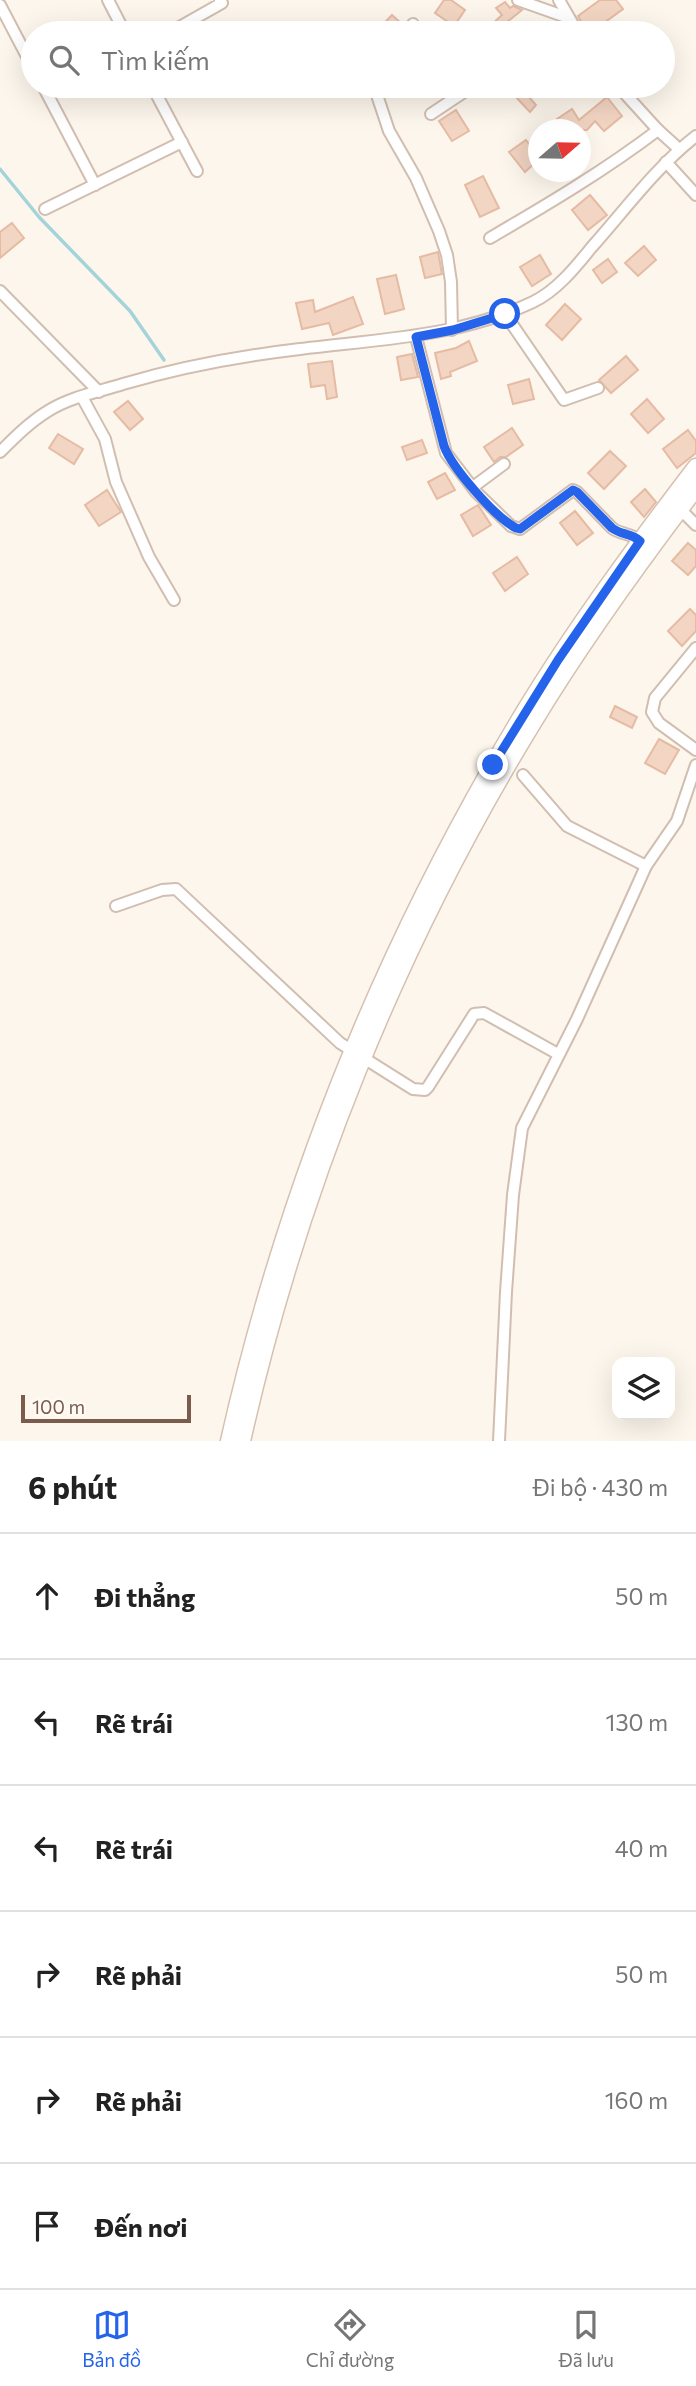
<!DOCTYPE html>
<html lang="vi">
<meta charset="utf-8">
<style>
:root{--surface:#fff;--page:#f2f2f2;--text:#222;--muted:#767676;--line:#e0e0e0;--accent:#2563eb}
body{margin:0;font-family:Commissioner,sans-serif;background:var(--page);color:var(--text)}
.controls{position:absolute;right:21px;bottom:21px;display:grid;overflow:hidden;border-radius:14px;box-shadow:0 7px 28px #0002}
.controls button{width:63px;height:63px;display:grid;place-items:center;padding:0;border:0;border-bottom:2px solid var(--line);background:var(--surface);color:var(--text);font:35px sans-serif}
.compass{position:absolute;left:528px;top:119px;width:63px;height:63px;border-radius:50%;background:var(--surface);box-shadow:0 7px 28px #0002;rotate:70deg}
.scale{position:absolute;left:21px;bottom:18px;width:170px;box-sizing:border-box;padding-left:7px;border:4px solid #7a5c4d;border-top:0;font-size:19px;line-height:24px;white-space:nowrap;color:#7a5c4d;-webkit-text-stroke:5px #fffaf3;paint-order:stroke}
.stop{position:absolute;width:21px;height:21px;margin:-16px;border:5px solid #2563eb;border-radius:50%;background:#fff}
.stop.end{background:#2563eb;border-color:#fff;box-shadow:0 2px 7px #0008}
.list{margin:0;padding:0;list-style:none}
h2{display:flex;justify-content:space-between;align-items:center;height:91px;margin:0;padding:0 28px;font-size:30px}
h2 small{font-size:23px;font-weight:400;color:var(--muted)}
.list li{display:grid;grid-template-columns:46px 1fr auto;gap:21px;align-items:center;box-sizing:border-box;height:126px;padding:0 28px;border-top:2px solid var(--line)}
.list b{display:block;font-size:26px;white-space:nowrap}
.list em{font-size:23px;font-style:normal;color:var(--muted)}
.icon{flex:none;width:38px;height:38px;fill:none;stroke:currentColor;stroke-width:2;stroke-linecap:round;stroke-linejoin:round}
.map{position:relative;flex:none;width:696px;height:1441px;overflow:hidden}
.search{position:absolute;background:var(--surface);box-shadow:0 7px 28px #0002;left:21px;right:21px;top:21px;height:77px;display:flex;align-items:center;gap:18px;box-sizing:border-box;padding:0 24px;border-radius:38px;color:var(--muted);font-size:26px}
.sheet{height:847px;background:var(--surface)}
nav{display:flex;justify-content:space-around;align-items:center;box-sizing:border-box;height:98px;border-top:2px solid var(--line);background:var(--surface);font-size:19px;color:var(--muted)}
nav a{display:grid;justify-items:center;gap:4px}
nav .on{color:var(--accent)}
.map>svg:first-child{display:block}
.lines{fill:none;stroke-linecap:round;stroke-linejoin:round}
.stream{stroke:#a5d3da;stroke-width:3.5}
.building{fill:#f3d5c3;stroke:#e6bba3;stroke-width:2}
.street-casing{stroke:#d1beb0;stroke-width:14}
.secondary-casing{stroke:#d6c0b0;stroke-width:19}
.street{stroke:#fff;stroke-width:10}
.secondary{stroke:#fff;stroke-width:16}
.route{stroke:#2563eb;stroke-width:9}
</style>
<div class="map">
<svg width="696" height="1441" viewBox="0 0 696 1441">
<rect width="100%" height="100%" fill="#fdf6ec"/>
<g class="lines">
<polyline class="stream" points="0,169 39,217 130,311 164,360"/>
</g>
<g class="building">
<polygon points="444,0 451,0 465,10 454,26 435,13"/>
<polygon points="600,0 616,0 623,9 600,26 606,33 587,33 578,16"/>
<polygon points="505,2 510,8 513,6 522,10 497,30 492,24 502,15 496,8"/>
<polygon points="392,15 403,25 399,33 375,33"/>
<polygon points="522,86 538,86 528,96 536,105 530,112 513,94"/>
<polygon points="607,97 622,116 604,131 595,121 587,130 564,130 557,119 572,109 579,120"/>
<polygon points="456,110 469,131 452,141 439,121"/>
<polygon points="526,140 538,156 538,160 525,172 509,152"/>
<polygon points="483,176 499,208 480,217 465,185"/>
<polygon points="590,195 607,215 588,230 572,210"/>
<polygon points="12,223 24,238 0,258 0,232"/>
<polygon points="644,246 656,260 638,276 625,263"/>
<polygon points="438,252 442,274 425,278 420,257"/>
<polygon points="540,255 551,274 532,286 520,267"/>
<polygon points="608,259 617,272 602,283 593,270"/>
<polygon points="396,275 404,309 385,314 377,279"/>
<polygon points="353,297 363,324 333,335 329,323 302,329 296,303 313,300 315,312"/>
<polygon points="565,304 581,319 562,340 546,325"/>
<polygon points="469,341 477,361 450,372 451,376 441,379 435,353 456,348"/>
<polygon points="412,354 418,377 401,380 397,357"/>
<polygon points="626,356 638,370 611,393 599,380"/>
<polygon points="332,361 337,397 327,399 325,385 311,387 308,364"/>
<polygon points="529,379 534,399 513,404 508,385"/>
<polygon points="647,399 664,419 648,433 631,414"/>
<polygon points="128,401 143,419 130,430 114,412"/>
<polygon points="512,428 523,445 506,457 500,457 494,462 484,447"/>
<polygon points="688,430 696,441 696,453 677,468 663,449"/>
<polygon points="58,434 83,449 74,464 49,448"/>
<polygon points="422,440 427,453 407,460 402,447"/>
<polygon points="610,451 626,466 604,489 588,473"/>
<polygon points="445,473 455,490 437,499 428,482"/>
<polygon points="645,489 656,502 644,517 631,502"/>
<polygon points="107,490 121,512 99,526 85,505"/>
<polygon points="478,505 491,525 473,536 461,515"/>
<polygon points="575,511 593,533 577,545 560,523"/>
<polygon points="688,543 696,550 696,566 688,575 672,561"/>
<polygon points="517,557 528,574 505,591 493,573"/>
<polygon points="690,609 696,615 696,631 682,646 668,631"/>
<polygon points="615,706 637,717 632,728 610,717"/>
<polygon points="659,739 679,750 665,774 645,763"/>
</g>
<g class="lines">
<defs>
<g id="street">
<polyline points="108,0 125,33"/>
<polyline points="518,0 566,17"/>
<polyline points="559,0 578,33"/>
<polyline points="0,5 33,68"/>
<polyline points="306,29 313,33"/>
<polyline points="169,33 222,3 220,0"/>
<polyline points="407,33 413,24"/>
<polyline points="553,33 570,23"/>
<polyline points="43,86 95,185"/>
<polyline points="152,86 197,171"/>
<polyline points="374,86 389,131 416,178 439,231 447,255 451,282 452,330"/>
<polyline points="618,86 658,130 679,149"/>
<polyline points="431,114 473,86"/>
<polyline points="666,162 696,195"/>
<polyline points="45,209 182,142"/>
<path d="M490,238C548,204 604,171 658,130"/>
<polyline points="0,291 99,392"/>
<polyline points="505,314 564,400 598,388"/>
<path d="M416,337L446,453L476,492L511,526L520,529L573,490L577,492L612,528C621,535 632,533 640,541"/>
<polyline points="82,397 105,439 116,482 149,557 174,600"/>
<path d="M0,452C15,437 30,422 48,411C70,397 98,392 123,384C181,367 240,356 300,349C380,339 459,337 533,302C556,291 575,268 591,248C625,210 656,167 696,136"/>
<polyline points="473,487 504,464"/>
<polyline points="680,509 696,525"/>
<polyline points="696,648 655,698 652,712 659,723 696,750"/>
<polyline points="523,775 567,826 646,866"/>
<polyline points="116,906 162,890 176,889 340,1043 413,1089 425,1090 428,1087 471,1019 474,1014 484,1013 558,1054"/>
<polyline points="499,1441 506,1292 513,1195 522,1128 577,1019 646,866 677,821 696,765"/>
</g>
<g id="secondary">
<path d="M229,1441C287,1184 387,939 523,714C575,628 635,547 696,467"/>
<path d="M242,1441C299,1187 398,943 534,721C583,640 639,563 696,488"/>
</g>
</defs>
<use href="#street" class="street-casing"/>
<use href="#secondary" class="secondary-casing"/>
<use href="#street" class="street"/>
<use href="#secondary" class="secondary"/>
</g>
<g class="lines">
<path class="route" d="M493,765L558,660L640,541C631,533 621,535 612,528L577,492L573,490L520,529L516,528C495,517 452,468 444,446L416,337L453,330L505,314"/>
</g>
</svg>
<div class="controls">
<button><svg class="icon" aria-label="layers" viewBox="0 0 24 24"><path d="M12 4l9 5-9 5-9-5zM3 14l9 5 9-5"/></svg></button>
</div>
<svg class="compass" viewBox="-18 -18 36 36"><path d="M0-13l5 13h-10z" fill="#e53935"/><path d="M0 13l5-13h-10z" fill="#767676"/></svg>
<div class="scale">100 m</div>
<div class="stop" style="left:505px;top:314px"></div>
<div class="stop end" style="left:493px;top:765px"></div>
<div class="search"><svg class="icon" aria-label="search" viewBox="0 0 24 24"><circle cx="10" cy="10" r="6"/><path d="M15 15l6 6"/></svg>Tìm kiếm</div>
</div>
<section class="sheet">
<h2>6 phút<small>Đi bộ · 430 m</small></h2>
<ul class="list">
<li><svg class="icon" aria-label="ahead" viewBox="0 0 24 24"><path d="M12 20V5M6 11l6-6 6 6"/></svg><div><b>Đi thẳng</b></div><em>50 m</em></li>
<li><svg class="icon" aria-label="left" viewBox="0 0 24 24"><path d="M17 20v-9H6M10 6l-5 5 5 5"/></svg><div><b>Rẽ trái</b></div><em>130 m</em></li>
<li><svg class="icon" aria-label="left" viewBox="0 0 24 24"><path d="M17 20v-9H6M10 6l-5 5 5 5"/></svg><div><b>Rẽ trái</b></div><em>40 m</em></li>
<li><svg class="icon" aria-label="right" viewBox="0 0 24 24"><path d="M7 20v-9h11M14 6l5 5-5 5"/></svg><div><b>Rẽ phải</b></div><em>50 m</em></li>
<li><svg class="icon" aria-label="right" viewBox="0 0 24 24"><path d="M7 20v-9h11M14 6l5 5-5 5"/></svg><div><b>Rẽ phải</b></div><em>160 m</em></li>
<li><svg class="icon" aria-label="arrive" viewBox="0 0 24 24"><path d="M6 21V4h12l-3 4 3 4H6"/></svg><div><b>Đến nơi</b></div></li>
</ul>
</section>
<nav>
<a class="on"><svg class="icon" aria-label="map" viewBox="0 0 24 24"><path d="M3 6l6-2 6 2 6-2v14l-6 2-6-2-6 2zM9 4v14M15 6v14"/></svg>Bản đồ</a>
<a><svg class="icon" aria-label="directions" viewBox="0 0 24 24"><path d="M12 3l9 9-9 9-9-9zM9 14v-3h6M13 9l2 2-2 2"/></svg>Chỉ đường</a>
<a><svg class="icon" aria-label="saved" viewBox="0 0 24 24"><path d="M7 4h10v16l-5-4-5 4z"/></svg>Đã lưu</a>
</nav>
